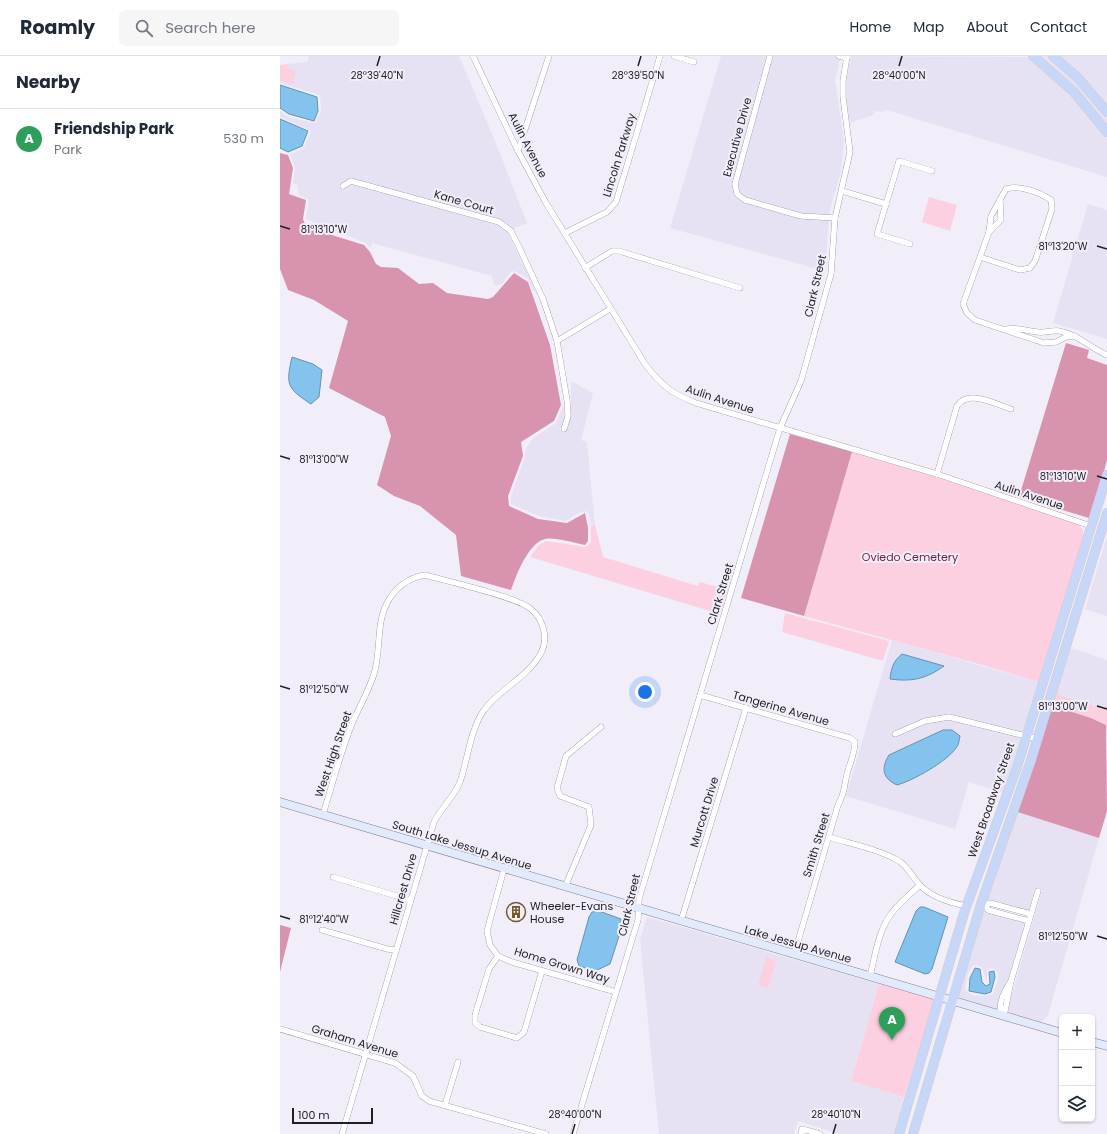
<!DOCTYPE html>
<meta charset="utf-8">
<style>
:root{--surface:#fff;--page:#f6f6f7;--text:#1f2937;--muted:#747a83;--line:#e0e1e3;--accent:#745a2c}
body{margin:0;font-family:Poppins,sans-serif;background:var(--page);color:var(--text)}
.controls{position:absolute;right:12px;bottom:12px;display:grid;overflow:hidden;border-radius:6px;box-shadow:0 1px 3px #0004}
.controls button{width:36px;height:36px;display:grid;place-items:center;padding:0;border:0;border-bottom:1px solid var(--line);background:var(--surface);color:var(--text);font:20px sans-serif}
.scale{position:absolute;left:12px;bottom:10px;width:81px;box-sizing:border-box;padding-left:4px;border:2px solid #1f1e22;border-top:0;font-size:11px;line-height:14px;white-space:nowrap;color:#1f1e22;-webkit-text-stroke:3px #f1eefa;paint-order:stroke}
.you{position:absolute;left:365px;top:636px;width:14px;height:14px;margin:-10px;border:3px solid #fff;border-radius:50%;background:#1a73e8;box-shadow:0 0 0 6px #1a73e833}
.badge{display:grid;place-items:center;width:26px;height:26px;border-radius:50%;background:var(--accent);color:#fff;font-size:13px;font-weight:700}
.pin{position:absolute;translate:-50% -33px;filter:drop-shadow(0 1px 2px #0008)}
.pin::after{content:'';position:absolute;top:21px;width:14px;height:12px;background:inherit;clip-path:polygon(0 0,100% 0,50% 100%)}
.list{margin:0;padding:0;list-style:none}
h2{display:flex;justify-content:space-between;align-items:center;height:52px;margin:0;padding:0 16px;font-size:17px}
h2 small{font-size:13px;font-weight:400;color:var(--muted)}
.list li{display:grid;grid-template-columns:26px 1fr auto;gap:12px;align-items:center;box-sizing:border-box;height:60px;padding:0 16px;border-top:1px solid var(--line)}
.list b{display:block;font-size:15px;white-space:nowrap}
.list p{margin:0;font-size:13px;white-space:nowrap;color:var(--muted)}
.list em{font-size:13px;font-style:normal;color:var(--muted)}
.icon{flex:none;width:22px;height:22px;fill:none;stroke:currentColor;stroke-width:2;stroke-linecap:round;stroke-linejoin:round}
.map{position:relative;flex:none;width:827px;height:1078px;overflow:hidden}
header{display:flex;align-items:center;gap:24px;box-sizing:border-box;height:56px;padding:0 20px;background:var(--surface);border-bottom:1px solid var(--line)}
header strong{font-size:19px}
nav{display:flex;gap:22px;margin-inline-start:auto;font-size:14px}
.search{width:280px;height:36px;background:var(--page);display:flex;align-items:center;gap:10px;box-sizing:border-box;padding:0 14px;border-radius:6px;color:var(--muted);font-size:15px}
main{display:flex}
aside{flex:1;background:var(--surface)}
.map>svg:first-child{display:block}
.built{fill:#e6e2f4;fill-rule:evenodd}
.green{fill:#fdd0e1}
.forest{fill:#d893ae}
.water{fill:#83c3ee;stroke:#6592b1}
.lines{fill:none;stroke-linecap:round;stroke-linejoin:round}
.street-casing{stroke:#827f89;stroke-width:6}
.secondary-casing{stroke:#827f89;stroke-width:9}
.primary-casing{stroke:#cecece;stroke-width:10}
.street{stroke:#fff;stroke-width:5.5}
.secondary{stroke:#e3eafc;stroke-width:8}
.primary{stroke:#c8d6f8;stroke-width:9}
.ticks{fill:none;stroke:#1f1e22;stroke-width:1.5}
.labels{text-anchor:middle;stroke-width:4;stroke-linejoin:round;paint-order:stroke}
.street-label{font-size:11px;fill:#1f1e22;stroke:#f1eefa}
.park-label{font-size:11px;fill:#6e1e46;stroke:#f1eefa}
.poi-label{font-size:11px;fill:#1f1e22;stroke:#f1eefa;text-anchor:start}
.ticks-label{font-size:10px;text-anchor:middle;fill:#1f1e22;stroke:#f1eefa;stroke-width:4;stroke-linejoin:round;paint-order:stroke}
</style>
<header>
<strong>Roamly</strong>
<div class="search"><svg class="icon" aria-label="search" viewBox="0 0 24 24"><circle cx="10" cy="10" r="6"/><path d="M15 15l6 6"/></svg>Search here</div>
<nav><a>Home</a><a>Map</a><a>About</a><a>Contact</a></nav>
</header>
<main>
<aside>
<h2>Nearby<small></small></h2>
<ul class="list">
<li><span class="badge" style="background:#2e9e5b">A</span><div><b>Friendship Park</b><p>Park</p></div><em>530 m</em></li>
</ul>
</aside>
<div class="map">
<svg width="827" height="1078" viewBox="0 0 827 1078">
<rect width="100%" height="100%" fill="#f1eefa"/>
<g class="built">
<polygon points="29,0 179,0 215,85 247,167 232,173 220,164 72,123 59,129 62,134 72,128 217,169 228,177 256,236 253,234 248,223 234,215 231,216 222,228 214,230 212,220 92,187 90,192 86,187 26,163 29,144 19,139 17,129 13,127 15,112 10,98 24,92 31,75 0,61 0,55 8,61 35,67 41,55 40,41 39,39 0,27 0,25 13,28 6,11 8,8 27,6"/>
<polygon points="441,0 561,0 555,24 564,85 561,116 550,154 546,200 543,211 538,213 390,172"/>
<polygon points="571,0 750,1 778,24 827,80 827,121 607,54 602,56 595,55 593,59 570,67 566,41 566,25"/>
<polygon points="758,0 769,0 787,15 824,56 827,62 827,71"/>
<polygon points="778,0 827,0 827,51"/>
<polygon points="808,148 827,154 827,283 773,267"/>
<polygon points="291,325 313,337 301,384 307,386 315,469 311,470 309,459 306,455 296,458 286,465 259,460 231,448 231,440 245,401 245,394 253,382 276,367 283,350 282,344 285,360 280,374 286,376 291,360"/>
<polygon points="827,480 827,560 805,553"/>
<polygon points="612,584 758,626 723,737 689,726 675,773 566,740"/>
<polygon points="781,592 795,593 827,604 827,649 824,653 768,635"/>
<polygon points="731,754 819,782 768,959 760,968 726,958 762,834 756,832 749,855 710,844 704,846"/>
<path d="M702,854L746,867L728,924L722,934L717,955L676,943ZM697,909L702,912L707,928V914L711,912L714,913L718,917V922L713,938L705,940L693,939L687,936L685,933L688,918L693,910Z"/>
<polygon points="367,861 599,928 571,1025 624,1041 614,1078 559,1078 518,1065 514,1078 379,1078 360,884"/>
</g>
<g class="green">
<polygon points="8,8 7,11 16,15 13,28 0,25 0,9"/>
<polygon points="649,141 677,149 670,175 642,166"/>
<polygon points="572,396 659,422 798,468 803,474 803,481 758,626 706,610 524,560"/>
<polygon points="315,469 323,501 418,530 420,526 448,534 440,558 250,501 259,489 266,485 306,491 311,486 311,470"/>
<polygon points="505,557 609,585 603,605 502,576"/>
<polygon points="768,635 824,653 827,649 827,680 826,669 811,662 764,647"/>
<polygon points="486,901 496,905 488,932 478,929"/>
<polygon points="599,928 654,944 624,1041 571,1025"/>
</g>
<g class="forest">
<path d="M0,97L8,99L13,112L9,138L26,144L23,163L26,171L84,189L90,196L96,208L101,211L118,212L139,228L153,227L167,237L208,243L213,241L234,217L248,226L270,289L281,349L274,365L241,386L243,400L228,440L229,450L258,463L287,467L305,457L308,472V485L305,489C295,487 273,481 265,483C248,487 236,520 231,534L181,520L176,479L140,450L114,440L97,429L111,380L105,361L49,332L68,265L34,244L8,234L0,213Z"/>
<polygon points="786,287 809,294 807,302 827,309 827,404 815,449 809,462 739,441"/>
<polygon points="510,378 572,396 524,560 461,542"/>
<polygon points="764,647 811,662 826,669 827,755 819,782 731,754"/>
<polygon points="0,869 11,872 0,916"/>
</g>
<g class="water">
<polygon points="0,29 37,41 38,55 34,65 9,58 0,52"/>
<polygon points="0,63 28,75 22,90 8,96 0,92"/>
<path d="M12,301L33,308L42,314L39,341L31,348C6,332 6,328 12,301Z"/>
<path d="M622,598L664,610C646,623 632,626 610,623C611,613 613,605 622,598Z"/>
<path d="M663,674H672L680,680C679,684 679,689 676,692C666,706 634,724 617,729C602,722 601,712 609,699Z"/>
<polygon points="640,851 644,851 668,861 652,913 649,917 645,918 615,906 636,855"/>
<polygon points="319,855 341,863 342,871 330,908 315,915 299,910 297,904 309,861 312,856"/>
<polygon points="695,912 700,913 702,926 706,930 710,928 709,916 714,915 715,921 711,936 705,938 689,935 690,922"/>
</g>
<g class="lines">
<defs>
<g id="street">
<path d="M193,0L238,95L266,147L365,308C381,329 392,338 416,347L657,418L811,470"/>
<polyline points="394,0 414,6"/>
<polyline points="490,0 455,128 457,138 465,144 521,160 555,162"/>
<polyline points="559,0 567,2"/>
<polyline points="238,95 269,0"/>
<polyline points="63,130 71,125 219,166 231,175 239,191 263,243 277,285 287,344 288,360 284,373"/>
<polyline points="562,135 606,148"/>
<polyline points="709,176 721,164 720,144"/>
<polyline points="285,177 327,156 336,146 380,0"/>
<polyline points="630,188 597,178 619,105 652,115"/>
<path d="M700,201L740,214L750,212L755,205L772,153L771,144C759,136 740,129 726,133L711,160L709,176L683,248L687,257L695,264L764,287L776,286L786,281L794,280"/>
<polyline points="305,212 332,195 339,195 460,232"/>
<path d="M727,273C739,271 746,275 758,276C765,277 772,274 779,275C798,278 810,292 827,299"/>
<polyline points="277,285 330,253"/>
<path d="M657,418L677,350C688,333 715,348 731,353"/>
<path d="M420,639L570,682L575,686C575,697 570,707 567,718C564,730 565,737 558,749L514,899"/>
<polyline points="615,678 645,665 669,661 758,683"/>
<path d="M43,758C53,727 61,693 74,663C81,648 89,634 94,618C101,596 96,568 107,547C115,532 128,522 145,519C166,525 238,541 251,553C263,563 269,582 261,597C249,620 220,633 204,654C190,674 188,703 180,726C174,741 161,752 154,766L62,1078"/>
<path d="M549,781C572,788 598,793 619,805C628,811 632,820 639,828C650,841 671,847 687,850"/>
<polyline points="224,813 207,875 210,889 218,900 232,906 336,936"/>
<polyline points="53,821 130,844"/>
<polyline points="285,831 311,769 309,751 280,740 277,732 286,700 321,671"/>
<polyline points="701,848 706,849 708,854 749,865"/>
<polyline points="706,849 710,847 751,858"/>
<polyline points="401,865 466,652"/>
<polyline points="42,874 107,893 116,894"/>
<polyline points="218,900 209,913 195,959 195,967 200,971 237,982 244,976 262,915"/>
<path d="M590,920C595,901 598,875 611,858C619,847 630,838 640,829"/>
<polyline points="721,959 725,955 731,925 758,835"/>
<path d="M721,959C718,947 724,935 731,925"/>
<polyline points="0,973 115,1007 133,1020 142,1040 149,1045 266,1078"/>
<polyline points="165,1049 178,1006"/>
<polyline points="293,1078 358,864 359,843 500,372 521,325 551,218 555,162 570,96 563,41 563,25 567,0"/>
<polyline points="521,1078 522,1073 540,1078"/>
</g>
<g id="secondary">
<polyline points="0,746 782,977"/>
<polyline points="812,986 827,990"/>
</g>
<g id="primary">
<polyline points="753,0 794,36 827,76"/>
<polyline points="773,0 798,22 827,56"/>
<polyline points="619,1078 684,857 737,711 827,419"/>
<polyline points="633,1078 701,848 751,704 827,457"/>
</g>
</defs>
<use href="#street" class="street-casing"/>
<use href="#secondary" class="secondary-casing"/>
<use href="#primary" class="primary-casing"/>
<use href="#street" class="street"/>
<use href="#secondary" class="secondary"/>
<use href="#primary" class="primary"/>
</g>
<path class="ticks" d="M97,10L100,0M358,10L361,0M619,10L622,0M0,170L10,173M817,190L827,193M0,400L10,403M817,420L827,423M0,630L10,633M817,650L827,653M0,860L10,863M817,880L827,883M292,1078L295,1068M553,1078L556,1068"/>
<defs>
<symbol id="building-ring" viewBox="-11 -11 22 22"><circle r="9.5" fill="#f1eefa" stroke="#745a2c" stroke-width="1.5"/><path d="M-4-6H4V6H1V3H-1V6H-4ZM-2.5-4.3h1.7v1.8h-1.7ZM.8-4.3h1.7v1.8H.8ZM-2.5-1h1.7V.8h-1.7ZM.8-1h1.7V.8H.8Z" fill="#745a2c"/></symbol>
</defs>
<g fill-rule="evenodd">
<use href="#building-ring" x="225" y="845" width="22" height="22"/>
</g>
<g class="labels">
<g class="street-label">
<text transform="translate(457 81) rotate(-75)" y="4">Executive Drive</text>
<text transform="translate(248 89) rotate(63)" y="4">Aulin Avenue</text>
<text transform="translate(339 99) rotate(-73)" y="4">Lincoln Parkway</text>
<text transform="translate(184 146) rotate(16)" y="4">Kane Court</text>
<text transform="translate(535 230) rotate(-77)" y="4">Clark Street</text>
<text transform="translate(440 343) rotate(18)" y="4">Aulin Avenue</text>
<text transform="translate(749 439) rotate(18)" y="4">Aulin Avenue</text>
<text transform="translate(440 538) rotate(-73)" y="4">Clark Street</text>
<text transform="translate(501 652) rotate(16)" y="4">Tangerine Avenue</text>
<text transform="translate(53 698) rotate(-71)" y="4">West High Street</text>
<text transform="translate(711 744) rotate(-71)" y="4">West Broadway Street</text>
<text transform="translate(424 756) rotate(-73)" y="4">Murcott Drive</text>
<text transform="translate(182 789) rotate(17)" y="4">South Lake Jessup Avenue</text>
<text transform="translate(536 789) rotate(-73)" y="4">Smith Street</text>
<text transform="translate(123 833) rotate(-74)" y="4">Hillcrest Drive</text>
<text transform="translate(349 849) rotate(-77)" y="4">Clark Street</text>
<text transform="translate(518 888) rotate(16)" y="4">Lake Jessup Avenue</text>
<text transform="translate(282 909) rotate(17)" y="4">Home Grown Way</text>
<text transform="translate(75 985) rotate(17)" y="4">Graham Avenue</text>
</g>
<g class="park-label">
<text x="630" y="505">Oviedo Cemetery</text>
</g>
<g class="poi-label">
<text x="250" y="854">Wheeler-Evans<tspan x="250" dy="13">House</tspan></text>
</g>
</g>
<g class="ticks-label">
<text x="97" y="23">28°39'40"N</text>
<text x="358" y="23">28°39'50"N</text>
<text x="619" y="23">28°40'00"N</text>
<text x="44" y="177">81°13'10"W</text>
<text x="783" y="194">81°13'20"W</text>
<text x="44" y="407">81°13'00"W</text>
<text x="783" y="424">81°13'10"W</text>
<text x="44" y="637">81°12'50"W</text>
<text x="783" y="654">81°13'00"W</text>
<text x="44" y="867">81°12'40"W</text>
<text x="783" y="884">81°12'50"W</text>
<text x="295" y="1062">28°40'00"N</text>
<text x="556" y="1062">28°40'10"N</text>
</g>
</svg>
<div class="controls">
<button>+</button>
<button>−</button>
<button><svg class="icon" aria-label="layers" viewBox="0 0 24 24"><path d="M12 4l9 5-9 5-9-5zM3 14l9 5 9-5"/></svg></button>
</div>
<div class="scale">100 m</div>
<div class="you"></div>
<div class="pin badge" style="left:612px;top:984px;background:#2e9e5b">A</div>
</div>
</main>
